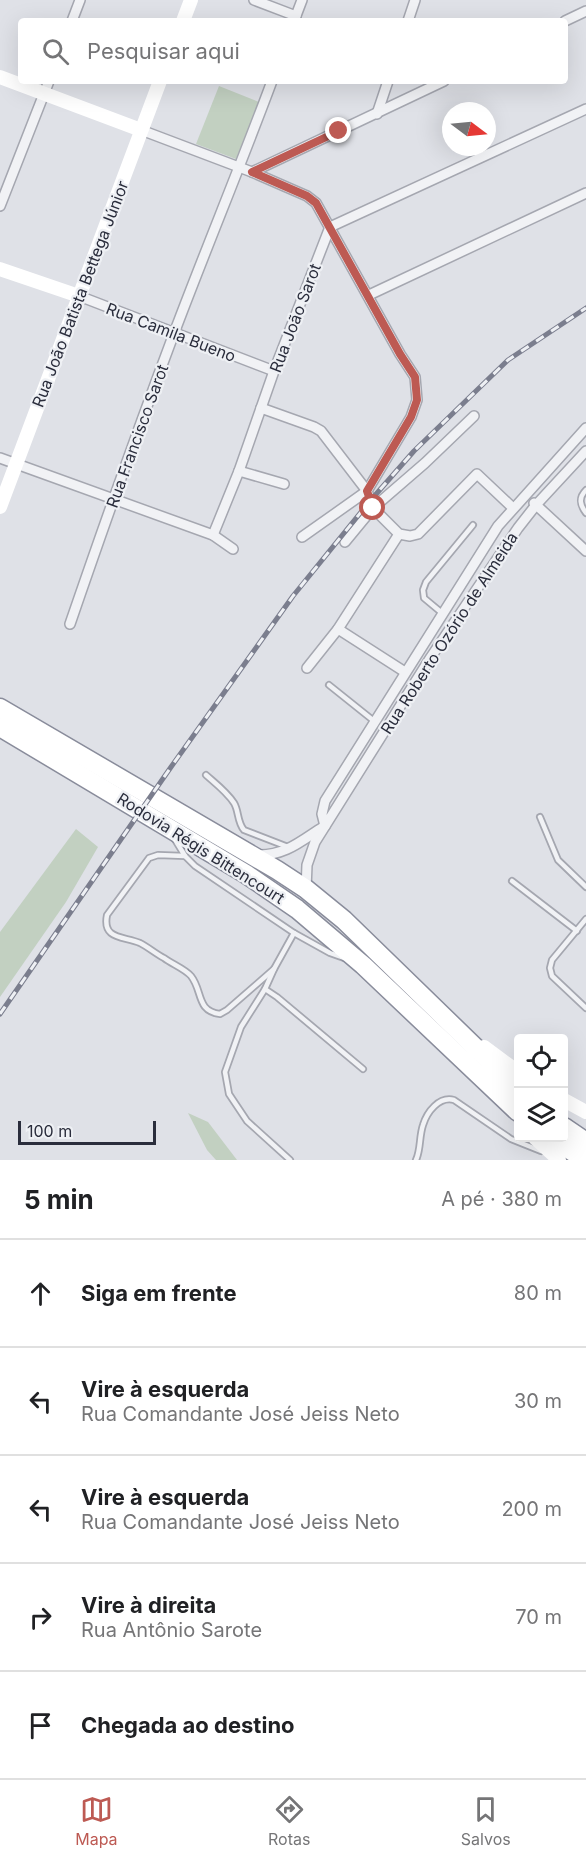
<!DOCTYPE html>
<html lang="pt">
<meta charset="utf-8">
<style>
:root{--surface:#fff;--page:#f2f2f2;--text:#202124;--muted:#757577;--line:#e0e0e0;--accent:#bd5a53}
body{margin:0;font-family:Inter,sans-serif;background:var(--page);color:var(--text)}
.controls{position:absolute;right:18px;bottom:18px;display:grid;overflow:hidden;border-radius:6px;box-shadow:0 6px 24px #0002}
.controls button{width:54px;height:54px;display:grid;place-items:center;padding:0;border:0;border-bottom:2px solid var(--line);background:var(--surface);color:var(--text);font:30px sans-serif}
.compass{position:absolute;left:442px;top:102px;width:54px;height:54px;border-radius:50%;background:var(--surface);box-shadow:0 6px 24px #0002;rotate:106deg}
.scale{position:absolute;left:18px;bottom:15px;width:138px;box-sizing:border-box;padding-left:6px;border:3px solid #2a2d3c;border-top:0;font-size:16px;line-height:21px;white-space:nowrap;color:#2a2d3c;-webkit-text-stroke:4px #eef0f4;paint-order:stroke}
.stop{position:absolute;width:18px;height:18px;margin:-14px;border:4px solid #bd5a53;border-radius:50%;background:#fff}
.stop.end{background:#bd5a53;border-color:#fff;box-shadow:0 2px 6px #0008}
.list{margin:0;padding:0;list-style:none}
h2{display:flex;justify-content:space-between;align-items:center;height:78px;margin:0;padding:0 24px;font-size:26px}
h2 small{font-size:20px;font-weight:400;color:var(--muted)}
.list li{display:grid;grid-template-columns:39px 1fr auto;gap:18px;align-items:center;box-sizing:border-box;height:108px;padding:0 24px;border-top:2px solid var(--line)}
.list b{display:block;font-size:22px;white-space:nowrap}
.list p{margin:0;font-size:20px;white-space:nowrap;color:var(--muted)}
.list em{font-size:20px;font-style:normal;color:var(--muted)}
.icon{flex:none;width:33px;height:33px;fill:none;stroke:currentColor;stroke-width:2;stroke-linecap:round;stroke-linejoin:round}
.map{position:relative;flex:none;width:586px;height:1160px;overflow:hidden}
.search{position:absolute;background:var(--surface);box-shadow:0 6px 24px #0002;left:18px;right:18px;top:18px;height:66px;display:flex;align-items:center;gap:15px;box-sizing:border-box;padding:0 21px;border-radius:6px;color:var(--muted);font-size:22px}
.sheet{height:618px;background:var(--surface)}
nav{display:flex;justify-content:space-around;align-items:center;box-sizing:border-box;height:84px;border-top:2px solid var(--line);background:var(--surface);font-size:16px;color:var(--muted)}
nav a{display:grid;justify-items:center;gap:3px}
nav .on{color:var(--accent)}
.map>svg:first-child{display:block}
.green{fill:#c2d0c1}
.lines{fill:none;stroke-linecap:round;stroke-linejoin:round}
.lane-casing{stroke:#a5a7b0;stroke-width:8}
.street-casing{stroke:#a5a7b0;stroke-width:12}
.highway-casing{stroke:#898c9b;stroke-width:21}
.lane{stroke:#f1f2f5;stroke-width:4.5}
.street{stroke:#f1f2f5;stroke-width:9}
.secondary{stroke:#fff;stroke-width:14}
.highway{stroke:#fff;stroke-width:18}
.rail-casing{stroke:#7b7e8e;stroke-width:5}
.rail{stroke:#eef0f4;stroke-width:3;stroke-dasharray:9;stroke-linecap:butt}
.route{stroke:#bd5a53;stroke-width:8}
.labels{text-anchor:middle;stroke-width:4.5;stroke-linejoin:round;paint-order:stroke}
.street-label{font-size:16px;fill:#2a2d3c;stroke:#eef0f4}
</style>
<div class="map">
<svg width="586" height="1160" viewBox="0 0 586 1160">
<rect width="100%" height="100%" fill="#dfe1e7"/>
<g class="green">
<polygon points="219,86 259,102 236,159 196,144"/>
<polygon points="76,829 98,847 66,902 0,997 0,932"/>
<polygon points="188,1113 208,1122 237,1160 216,1160 207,1150"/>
</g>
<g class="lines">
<defs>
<g id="lane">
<path d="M586,490C578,498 580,505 586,513"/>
<polyline points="442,613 424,598 423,590 426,582 473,525"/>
<polyline points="329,685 374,721"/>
<path d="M206,775C215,783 227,792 234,803C239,811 237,822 244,830L288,847"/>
<polyline points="540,817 558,860 586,887"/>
<polyline points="174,838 185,856 195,866 294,933 330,953 344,958"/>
<path d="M185,856L158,855L149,858L107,915C102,940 124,936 140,943C148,947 156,954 164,958C172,964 185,969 191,976C203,991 196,1011 220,1014L227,1010L274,969"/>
<polyline points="512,881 577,931"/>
<polyline points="586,919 552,960 550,968 552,976 586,1008"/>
<polyline points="294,933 274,969 265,989 277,997 363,1069"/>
<polyline points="265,989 241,1027 225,1072 229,1094 247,1121 290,1160"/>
<path d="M416,1160C421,1149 419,1137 423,1125C427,1112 439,1096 454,1100L511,1139L541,1151"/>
</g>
<g id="street">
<polyline points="254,0 296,16"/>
<polyline points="72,21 80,0"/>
<polyline points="294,21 302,0"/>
<polyline points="408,21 415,0"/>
<polyline points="565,21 586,11"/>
<polyline points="377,114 388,81"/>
<polyline points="141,130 252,172 307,196 316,203 400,354 415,377 417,400 411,417 367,491 302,537"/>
<polyline points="252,172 444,81"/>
<polyline points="0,206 49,81"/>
<polyline points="369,295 586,193"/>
<polyline points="79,296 274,371"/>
<polyline points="261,408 314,427 321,431 367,491 373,508 399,534 410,536 418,534 477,474 513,508"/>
<polyline points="0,458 213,535 233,549"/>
<polyline points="239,471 284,484"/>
<polyline points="534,503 586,551"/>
<polyline points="213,535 239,471 274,371 330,227 586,109"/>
<polyline points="345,542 373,508 425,463 474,416"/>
<path d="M70,624C103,528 137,432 173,336C205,251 240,167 272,81"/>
<polyline points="338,629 405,672"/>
<polyline points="307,668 338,629 399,534"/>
<polyline points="325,826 322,814 325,801 498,526 586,428"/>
<path d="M257,855C285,856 301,841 323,827"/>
<polyline points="306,889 307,865 315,842 431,657 518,528 536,505 586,451"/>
</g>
<g id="highway">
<polyline points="0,708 277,870 306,889 344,920 518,1089"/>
<polyline points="0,727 246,874 297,909 363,965 518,1112"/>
<polyline points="564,1127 586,1142"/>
<polyline points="552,1138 585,1160"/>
</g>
</defs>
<use href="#lane" class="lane-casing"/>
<use href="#street" class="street-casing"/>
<use href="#highway" class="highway-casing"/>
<use href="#lane" class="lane"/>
<use href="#street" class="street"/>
<g class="secondary">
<polyline points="183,21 191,0"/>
<polyline points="0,77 141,130"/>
<polyline points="0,269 79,296"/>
<polyline points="0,507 160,81"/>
<polyline points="484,1047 518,1072"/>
<polyline points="564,1100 586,1112"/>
<polyline points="535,1138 559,1160"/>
</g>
<use href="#highway" class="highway"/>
<defs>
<polyline id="rail" points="0,1014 171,767 293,596 370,501 414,451 508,360 586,308"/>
</defs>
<use href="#rail" class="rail-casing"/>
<use href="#rail" class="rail"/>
</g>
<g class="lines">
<polyline class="route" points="339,131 252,172 307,196 316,203 400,354 415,377 417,400 411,417 367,491 373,508"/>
</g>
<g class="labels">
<g class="street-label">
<text transform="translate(80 294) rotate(-69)" y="6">Rua João Batista Bettega Júnior</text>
<text transform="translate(295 318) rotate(-69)" y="6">Rua João Sarot</text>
<text transform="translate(171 332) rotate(21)" y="6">Rua Camila Bueno</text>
<text transform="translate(137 436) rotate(-70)" y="6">Rua Francisco Sarot</text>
<text transform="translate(449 633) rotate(-57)" y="6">Rua Roberto Ozório de Almeida</text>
<text transform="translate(201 848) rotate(32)" y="6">Rodovia Régis Bittencourt</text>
</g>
</g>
</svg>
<div class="controls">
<button><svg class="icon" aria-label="locate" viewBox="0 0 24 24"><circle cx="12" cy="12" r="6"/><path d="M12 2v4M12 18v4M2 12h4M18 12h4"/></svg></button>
<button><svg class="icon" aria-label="layers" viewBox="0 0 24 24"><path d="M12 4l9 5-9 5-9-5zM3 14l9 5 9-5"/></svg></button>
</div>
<svg class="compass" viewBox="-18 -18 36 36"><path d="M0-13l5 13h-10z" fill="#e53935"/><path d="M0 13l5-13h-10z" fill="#757577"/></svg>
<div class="scale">100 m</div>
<div class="stop" style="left:373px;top:508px"></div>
<div class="stop end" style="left:339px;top:131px"></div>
<div class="search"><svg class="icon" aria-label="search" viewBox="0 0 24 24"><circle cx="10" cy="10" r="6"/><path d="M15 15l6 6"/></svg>Pesquisar aqui</div>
</div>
<section class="sheet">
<h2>5 min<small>A pé · 380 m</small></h2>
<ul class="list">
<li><svg class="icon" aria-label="ahead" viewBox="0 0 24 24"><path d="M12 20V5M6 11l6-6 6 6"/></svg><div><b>Siga em frente</b></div><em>80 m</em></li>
<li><svg class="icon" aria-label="left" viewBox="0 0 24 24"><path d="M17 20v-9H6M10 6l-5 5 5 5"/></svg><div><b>Vire à esquerda</b><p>Rua Comandante José Jeiss Neto</p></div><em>30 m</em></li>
<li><svg class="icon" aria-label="left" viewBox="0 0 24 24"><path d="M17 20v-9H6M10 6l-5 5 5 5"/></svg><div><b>Vire à esquerda</b><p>Rua Comandante José Jeiss Neto</p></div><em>200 m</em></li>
<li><svg class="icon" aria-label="right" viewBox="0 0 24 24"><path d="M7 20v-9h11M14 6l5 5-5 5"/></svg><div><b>Vire à direita</b><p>Rua Antônio Sarote</p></div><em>70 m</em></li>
<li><svg class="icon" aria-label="arrive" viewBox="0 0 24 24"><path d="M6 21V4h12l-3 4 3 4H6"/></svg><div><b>Chegada ao destino</b></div></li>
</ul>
</section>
<nav>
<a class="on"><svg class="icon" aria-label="map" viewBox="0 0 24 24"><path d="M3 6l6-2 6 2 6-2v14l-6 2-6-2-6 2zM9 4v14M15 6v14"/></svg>Mapa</a>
<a><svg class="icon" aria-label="directions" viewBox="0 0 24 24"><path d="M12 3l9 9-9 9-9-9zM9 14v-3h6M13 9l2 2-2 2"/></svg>Rotas</a>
<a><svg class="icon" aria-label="saved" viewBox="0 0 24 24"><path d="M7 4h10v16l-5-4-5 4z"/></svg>Salvos</a>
</nav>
